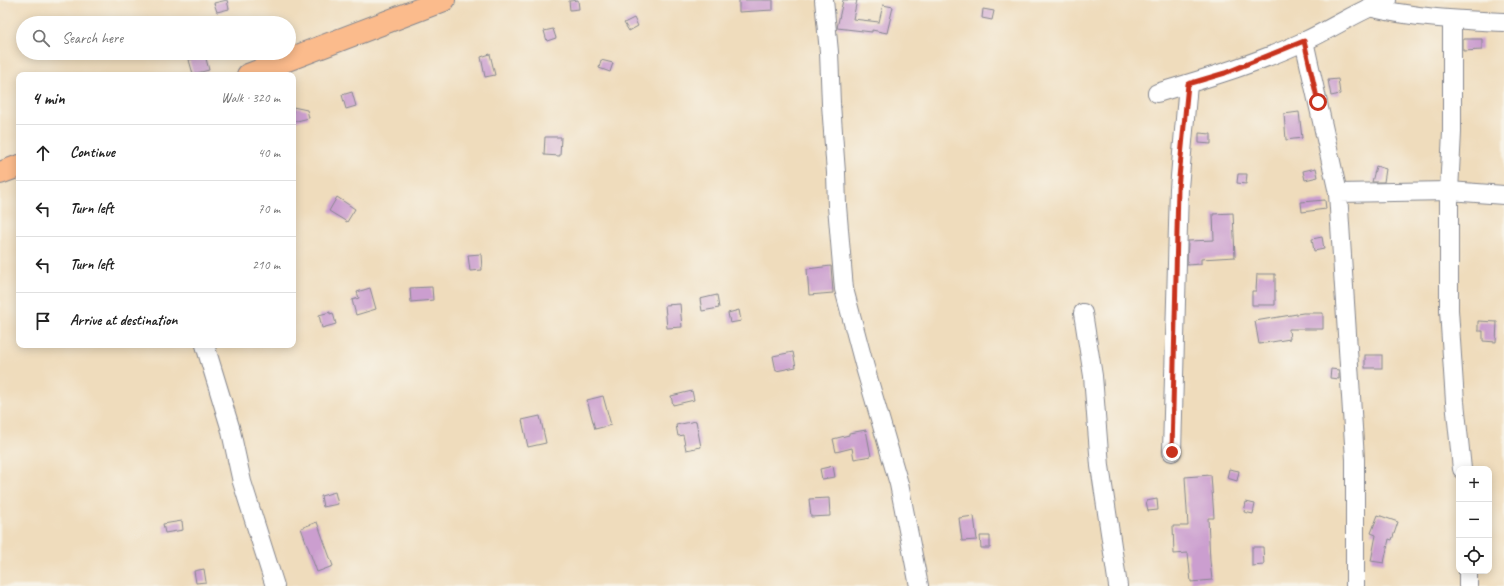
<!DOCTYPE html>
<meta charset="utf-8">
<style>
:root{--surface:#fff;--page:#f6f6f6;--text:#222;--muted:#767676;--line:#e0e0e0}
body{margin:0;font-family:Caveat,sans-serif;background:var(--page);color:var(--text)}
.controls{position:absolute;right:12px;bottom:12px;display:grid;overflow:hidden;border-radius:8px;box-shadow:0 2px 10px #0003}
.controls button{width:36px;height:36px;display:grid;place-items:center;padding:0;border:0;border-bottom:1px solid var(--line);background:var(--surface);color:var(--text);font:20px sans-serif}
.stop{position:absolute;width:12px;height:12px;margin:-9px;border:3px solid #c8321e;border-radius:50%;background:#fff}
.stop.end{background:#c8321e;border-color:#fff;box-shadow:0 1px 4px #0008}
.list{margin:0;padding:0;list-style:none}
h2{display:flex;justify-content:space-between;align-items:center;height:52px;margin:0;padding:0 16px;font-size:17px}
h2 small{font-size:13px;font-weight:400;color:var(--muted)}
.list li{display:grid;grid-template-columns:26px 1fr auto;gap:12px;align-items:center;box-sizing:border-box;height:56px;padding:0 16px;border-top:1px solid var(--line)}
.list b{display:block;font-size:15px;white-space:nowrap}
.list em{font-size:13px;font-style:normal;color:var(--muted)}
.icon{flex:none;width:22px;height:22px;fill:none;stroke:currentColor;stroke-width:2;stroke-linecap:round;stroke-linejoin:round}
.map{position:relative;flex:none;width:1504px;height:586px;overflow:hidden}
.search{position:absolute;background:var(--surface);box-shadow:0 2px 10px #0003;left:16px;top:16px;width:280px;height:44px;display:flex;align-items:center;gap:10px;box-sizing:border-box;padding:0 14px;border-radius:22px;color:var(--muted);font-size:15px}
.panel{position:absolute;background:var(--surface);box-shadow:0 2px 10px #0003;left:16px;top:72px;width:280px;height:276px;border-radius:8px}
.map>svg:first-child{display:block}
.building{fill:#cb9ecf}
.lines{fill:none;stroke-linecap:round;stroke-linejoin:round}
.minor-casing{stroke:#85868d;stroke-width:20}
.major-casing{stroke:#85868d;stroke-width:24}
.minor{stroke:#fff;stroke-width:18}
.major{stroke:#fbbb8c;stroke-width:22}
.route{stroke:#c8321e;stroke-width:5}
</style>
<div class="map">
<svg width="1504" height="586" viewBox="0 0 1504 586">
<rect width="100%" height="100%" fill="#f7f3e8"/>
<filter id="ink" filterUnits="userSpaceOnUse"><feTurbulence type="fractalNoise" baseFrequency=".025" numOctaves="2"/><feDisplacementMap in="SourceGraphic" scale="8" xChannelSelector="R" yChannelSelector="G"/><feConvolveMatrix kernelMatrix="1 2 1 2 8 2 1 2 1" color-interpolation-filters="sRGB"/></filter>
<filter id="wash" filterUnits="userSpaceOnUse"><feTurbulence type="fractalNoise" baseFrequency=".012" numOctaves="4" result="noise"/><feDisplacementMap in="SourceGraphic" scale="16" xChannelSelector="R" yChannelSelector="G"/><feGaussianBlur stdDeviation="0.9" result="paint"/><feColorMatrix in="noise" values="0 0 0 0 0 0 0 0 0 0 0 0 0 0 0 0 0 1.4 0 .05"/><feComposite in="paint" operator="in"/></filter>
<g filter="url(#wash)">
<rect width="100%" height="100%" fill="#efdcbc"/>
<g id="blocks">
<g class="building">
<polygon points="227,0 229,9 217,12 214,3"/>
<polygon points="578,0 579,9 570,10 569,1"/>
<polygon points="739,0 773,0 773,10 739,12"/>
<polygon points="843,0 857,0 853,19 879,22 883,5 893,7 887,33 872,30 872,32 837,28"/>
<polygon points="983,9 994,11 992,20 982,18"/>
<polygon points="634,18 638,26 629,31 624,23"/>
<polygon points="553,29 556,38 547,41 544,31"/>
<polygon points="1463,39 1482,39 1482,50 1463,51"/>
<polygon points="490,54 495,75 485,77 481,57"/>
<polygon points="205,55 209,70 193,74 189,60"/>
<polygon points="601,60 613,63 610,72 599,68"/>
<polygon points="1338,79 1340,94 1331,96 1328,80"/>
<polygon points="352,92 356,106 346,109 342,95"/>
<polygon points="293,107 307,110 309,118 293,122"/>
<polygon points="1299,112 1302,138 1286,140 1284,114"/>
<polygon points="1199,133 1211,134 1211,144 1199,143"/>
<polygon points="545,137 561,137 560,156 544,155"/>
<polygon points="1376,166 1386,169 1384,182 1372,182"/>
<polygon points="1316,168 1318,177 1305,180 1303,171"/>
<polygon points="1238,174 1247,174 1246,184 1237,183"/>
<polygon points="337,197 355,209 347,222 329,211"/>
<polygon points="1325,200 1326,209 1302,212 1301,202"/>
<polygon points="1233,213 1235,257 1201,259 1201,264 1187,265 1188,241 1214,240 1213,214"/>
<polygon points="1322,237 1324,249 1314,251 1312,239"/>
<polygon points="481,254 482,270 470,271 468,255"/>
<polygon points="831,266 833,293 809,295 807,269"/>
<polygon points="1257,274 1275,274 1275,305 1252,305 1252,291 1256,291"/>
<polygon points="432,287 433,300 411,302 410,288"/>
<polygon points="370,288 376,309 356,315 352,300 359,298 357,292"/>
<polygon points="717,295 719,308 702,311 700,299"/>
<polygon points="680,304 682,327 667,328 665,305"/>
<polygon points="739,310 741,321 730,323 728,313"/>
<polygon points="330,312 330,314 333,313 336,324 322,328 319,315"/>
<polygon points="1303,313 1323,313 1323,329 1289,329 1290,339 1259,344 1255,321"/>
<polygon points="1478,321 1497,322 1496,342 1483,341 1483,331 1478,331"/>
<polygon points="793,352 796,367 776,371 773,356"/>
<rect x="1365" y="355" width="17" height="13"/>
<polygon points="1331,369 1339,370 1339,379 1330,378"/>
<polygon points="692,391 694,400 673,405 671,396"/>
<polygon points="603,396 611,425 595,429 587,400"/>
<polygon points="540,416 546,443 528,447 522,420"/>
<polygon points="696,421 701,447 686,450 683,435 678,436 676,425"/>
<polygon points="866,430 871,456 854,459 852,448 836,452 833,439 849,435 849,433"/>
<polygon points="833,466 835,477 822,479 820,469"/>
<polygon points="1229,469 1239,471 1237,481 1227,478"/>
<polygon points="1211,475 1214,518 1208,518 1210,561 1212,580 1191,582 1188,553 1174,554 1173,526 1188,526 1185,477"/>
<polygon points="335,492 338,504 323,507 321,496"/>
<polygon points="829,498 830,516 811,517 809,499"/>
<polygon points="1157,499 1158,510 1148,511 1146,501"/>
<polygon points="1246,502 1255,504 1253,514 1244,512"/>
<polygon points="1378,515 1398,522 1392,540 1389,539 1384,563 1371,561 1376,535 1371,533"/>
<polygon points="974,516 977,540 962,541 959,518"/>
<polygon points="182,521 183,530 165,533 163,524"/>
<polygon points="317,522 333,566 317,572 301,528"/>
<polygon points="980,536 990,536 990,548 981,548"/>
<polygon points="1252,547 1263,547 1264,565 1252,566"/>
<polygon points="204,569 206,582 196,583 194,571"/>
</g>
</g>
</g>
<g filter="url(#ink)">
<use href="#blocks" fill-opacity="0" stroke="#85868d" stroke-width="1"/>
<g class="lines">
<defs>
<g id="minor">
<polyline points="824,0 829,52 831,104 836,173 837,206 844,289 864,364 899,484 919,586"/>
<path d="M1369,7C1413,18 1459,20 1504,22"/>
<polyline points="1452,20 1452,132 1449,191 1449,310 1455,402 1462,469"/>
<polyline points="1304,41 1338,193"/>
<path d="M1157,93C1207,78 1258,63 1305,41C1333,28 1358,11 1387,0"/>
<polyline points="1083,313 1093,376 1100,466 1118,586"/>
<polyline points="205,345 230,427 242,482 275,586"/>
<polyline points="1172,452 1179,188 1188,84"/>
<polyline points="1355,586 1355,459 1338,193 1449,191 1504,195"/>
<polyline points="1468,586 1468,571"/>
</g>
<g id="major">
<polyline points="248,75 444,0"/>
<polyline points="0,173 19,166"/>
</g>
</defs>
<use href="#minor" class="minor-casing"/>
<use href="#major" class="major-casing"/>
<use href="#minor" class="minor"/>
<use href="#major" class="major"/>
</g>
</g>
<g class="lines" filter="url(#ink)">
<polyline class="route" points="1172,452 1178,188 1188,84 1225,73 1304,41 1318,102"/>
</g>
</svg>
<div class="controls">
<button>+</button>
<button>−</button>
<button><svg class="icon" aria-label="locate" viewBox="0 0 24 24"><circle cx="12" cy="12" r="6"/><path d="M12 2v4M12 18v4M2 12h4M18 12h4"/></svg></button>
</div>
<div class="stop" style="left:1318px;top:102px"></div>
<div class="stop end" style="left:1172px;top:452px"></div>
<div class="search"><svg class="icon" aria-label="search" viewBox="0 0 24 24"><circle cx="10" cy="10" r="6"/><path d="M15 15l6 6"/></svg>Search here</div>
<section class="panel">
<h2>4 min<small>Walk · 320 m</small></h2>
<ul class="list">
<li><svg class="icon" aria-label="ahead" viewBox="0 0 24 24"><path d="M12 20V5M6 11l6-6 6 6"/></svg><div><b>Continue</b></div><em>40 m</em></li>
<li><svg class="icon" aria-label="left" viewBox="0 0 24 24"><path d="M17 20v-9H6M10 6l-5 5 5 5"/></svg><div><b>Turn left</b></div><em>70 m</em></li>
<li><svg class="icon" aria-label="left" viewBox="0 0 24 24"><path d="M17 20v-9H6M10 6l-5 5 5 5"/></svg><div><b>Turn left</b></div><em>210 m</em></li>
<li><svg class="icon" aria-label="arrive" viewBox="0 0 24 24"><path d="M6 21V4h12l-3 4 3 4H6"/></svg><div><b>Arrive at destination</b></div></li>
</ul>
</section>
</div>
